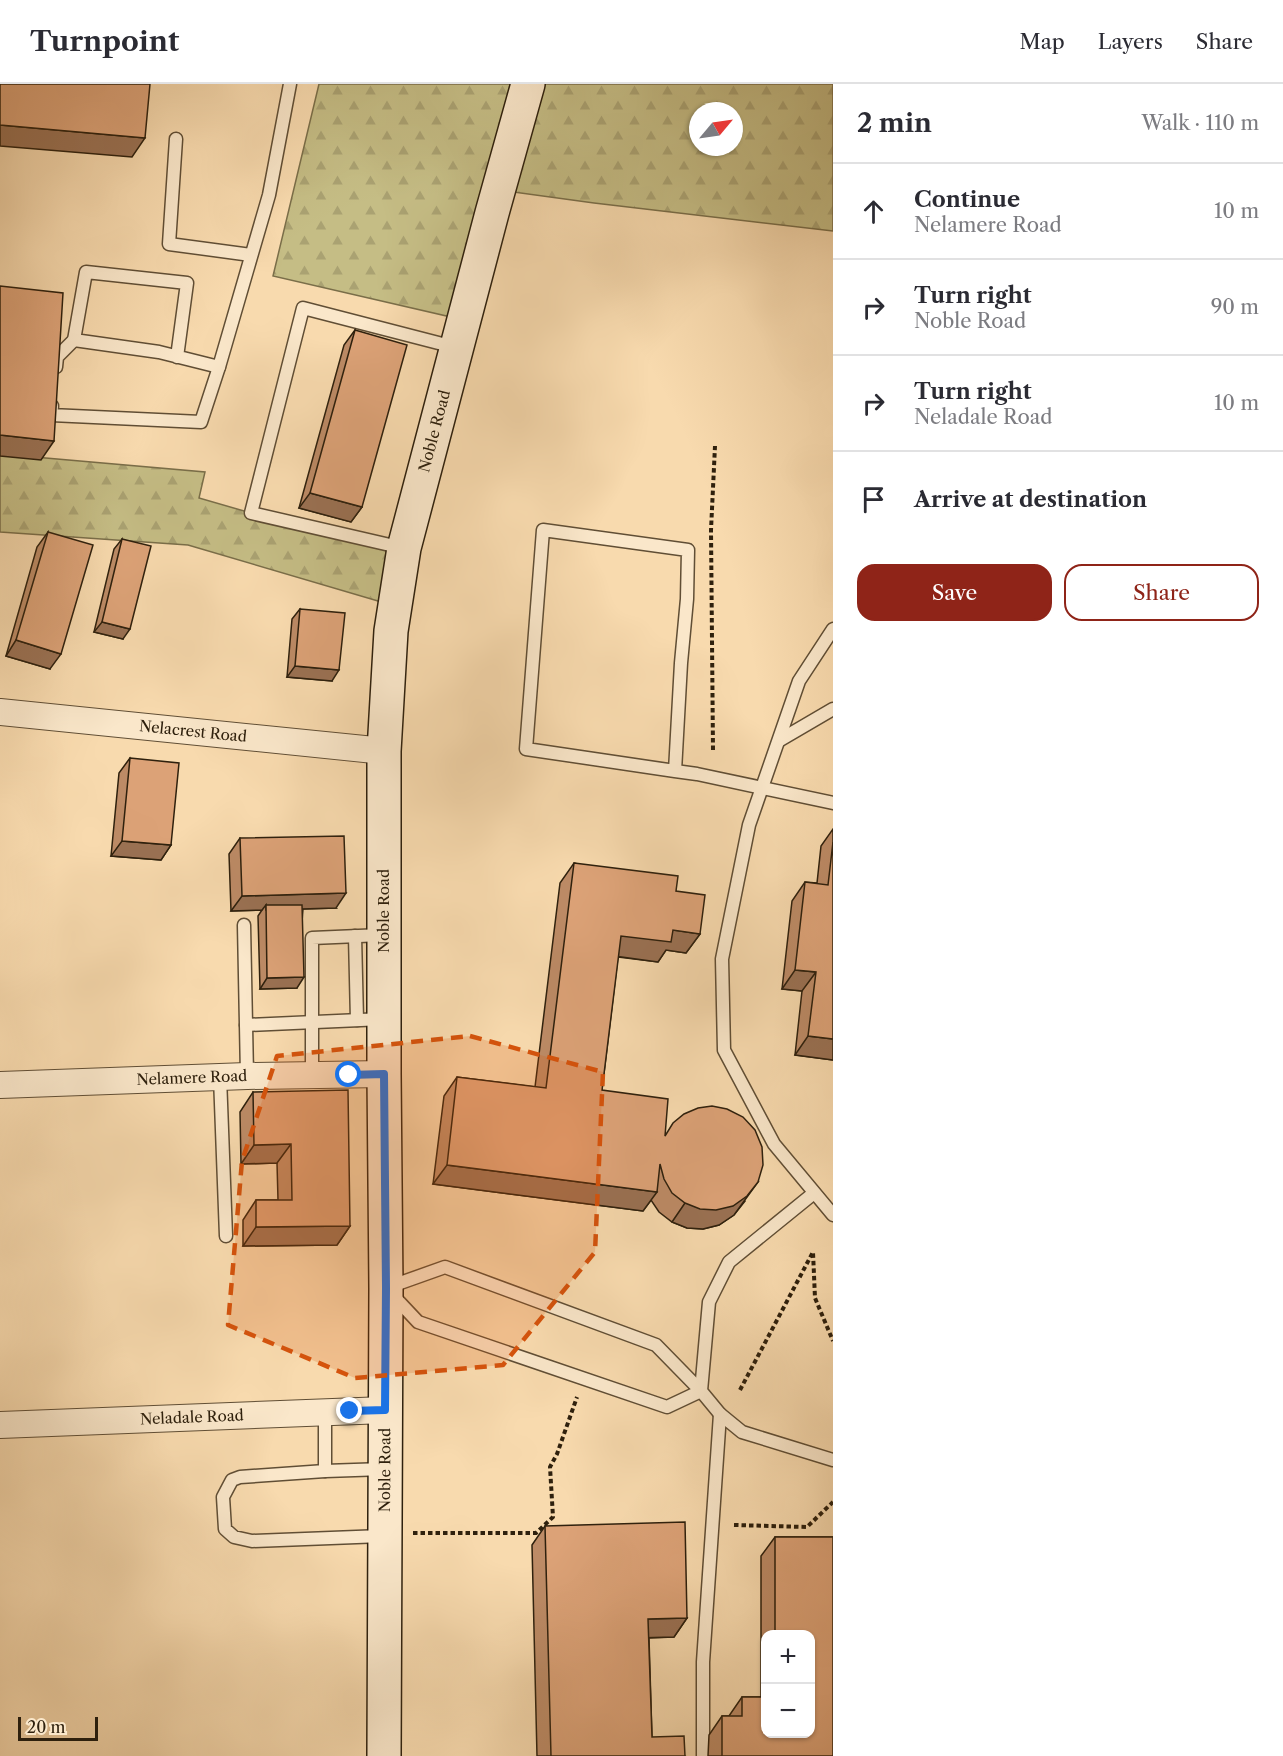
<!DOCTYPE html>
<meta charset="utf-8">
<style>
:root{--surface:#fff;--page:#f2f2f3;--text:#2b2b33;--muted:#7c7c81;--line:#e1e1e2;--accent:#8f2418}
body{margin:0;font-family:"Libre Caslon Text",serif;background:var(--page);color:var(--text)}
.controls{position:absolute;right:18px;bottom:18px;display:grid;overflow:hidden;border-radius:12px;box-shadow:0 2px 4px #0004}
.controls button{width:54px;height:54px;display:grid;place-items:center;padding:0;border:0;border-bottom:2px solid var(--line);background:var(--surface);color:var(--text);font:30px sans-serif}
.compass{position:absolute;left:689px;top:18px;width:54px;height:54px;border-radius:50%;background:var(--surface);box-shadow:0 2px 4px #0004;rotate:61deg}
.scale{position:absolute;left:18px;bottom:15px;width:80px;box-sizing:border-box;padding-left:6px;border:3px solid #2e200d;border-top:0;font-size:16px;line-height:21px;white-space:nowrap;color:#2e200d;-webkit-text-stroke:4px #fae7ca;paint-order:stroke}
.stop{position:absolute;width:18px;height:18px;margin:-14px;border:4px solid #1a73e8;border-radius:50%;background:#fff}
.stop.end{background:#1a73e8;border-color:#fff;box-shadow:0 2px 6px #0008}
.list{margin:0;padding:0;list-style:none}
h2{display:flex;justify-content:space-between;align-items:center;height:78px;margin:0;padding:0 24px;font-size:26px}
h2 small{font-size:20px;font-weight:400;color:var(--muted)}
.list li{display:grid;grid-template-columns:39px 1fr auto;gap:18px;align-items:center;box-sizing:border-box;height:96px;padding:0 24px;border-top:2px solid var(--line)}
.list b{display:block;font-size:22px;white-space:nowrap}
.list p{margin:0;font-size:20px;white-space:nowrap;color:var(--muted)}
.list em{font-size:20px;font-style:normal;color:var(--muted)}
.actions{display:flex;gap:12px;padding:18px 24px}
.actions a{flex:1;padding:14px 0;border:2px solid var(--accent);border-radius:18px;text-align:center;font-size:21px;color:var(--accent)}
.actions .main{background:var(--accent);color:#fff}
.icon{flex:none;width:33px;height:33px;fill:none;stroke:currentColor;stroke-width:2;stroke-linecap:round;stroke-linejoin:round}
.map{position:relative;flex:none;width:833px;height:1672px;overflow:hidden}
header{display:flex;align-items:center;gap:36px;box-sizing:border-box;height:84px;padding:0 30px;background:var(--surface);border-bottom:2px solid var(--line)}
header strong{font-size:28px}
nav{display:flex;gap:33px;margin-inline-start:auto;font-size:21px}
main{display:flex}
aside{flex:1;background:var(--surface)}
.map>svg:first-child{display:block}
.forest{fill:url(#forest-firs);stroke:#7a6e49;stroke-width:1.5;fill-rule:evenodd}
.lines{fill:none;stroke-linecap:round;stroke-linejoin:round}
.lane-casing{stroke:#604e35;stroke-width:15}
.street-casing{stroke:#604e35;stroke-width:28}
.secondary-casing{stroke:#2e200d;stroke-width:36}
.path{stroke:#2e200d;stroke-width:4;stroke-dasharray:4.5 3;stroke-linecap:butt}
.lane{stroke:#fae7ca;stroke-width:12}
.street{stroke:#fae7ca;stroke-width:26}
.secondary{stroke:#fae7ca;stroke-width:33}
.wall{fill:#bd8b66;stroke:#2e200d;stroke-width:1.5;fill-rule:evenodd}
.shaded-wall{fill:#9a7153;stroke:#2e200d;stroke-width:1.5}
.building{fill:#dca277;stroke:#2e200d;stroke-width:1.5}
.route{stroke:#1a73e8;stroke-width:8}
.marked{fill:#d5530c;fill-opacity:0.2;stroke:#d5530c;stroke-width:4.5;stroke-dasharray:12 8;stroke-linejoin:round}
.labels{text-anchor:middle;stroke-width:6;stroke-linejoin:round;paint-order:stroke}
.street-label{font-size:15px;fill:#2e200d;stroke:#fae7ca}
</style>
<header>
<strong>Turnpoint</strong>
<nav><a>Map</a><a>Layers</a><a>Share</a></nav>
</header>
<main>
<div class="map">
<svg width="833" height="1672" viewBox="0 0 833 1672">
<defs>
<pattern id="forest-firs" width="22" height="20" patternUnits="userSpaceOnUse" patternTransform="scale(1.5)"><rect width="22" height="20" fill="#c5bd85"/><path d="M5 1l3.5 6h-7zM16 11l3.5 6h-7z" fill="#aaa272"/></pattern>
</defs>
<rect width="100%" height="100%" fill="#f8daae"/>
<filter id="stains"><feTurbulence type="fractalNoise" baseFrequency=".00333" numOctaves="4"/><feColorMatrix values="0 0 0 0 .2 0 0 0 0 .09 0 0 0 0 .02 0 0 0 .5 -.17"/></filter>
<radialGradient id="worn" r=".72"><stop offset=".6" stop-color="#630" stop-opacity="0"/><stop offset="1" stop-color="#630" stop-opacity=".3"/></radialGradient>
<g class="forest">
<path d="M319,0H833V147L594,119L499,106L464,236L273,192ZM698,27H734V63H698Z"/>
<polygon points="0,370 205,388 199,414 251,429 404,464 395,522 188,461 0,448"/>
</g>
<g class="lines">
<defs>
<g id="lane">
<polyline points="176,55 169,160 251,171"/>
<polyline points="177,273 187,199 86,188 74,256 159,268 219,283 269,111 290,0"/>
<polyline points="56,283 57,273 74,256"/>
<polyline points="52,322 51,331 201,338 219,283"/>
<polyline points="403,464 251,429 303,224 454,263"/>
<polyline points="833,545 799,597 749,741 722,875 724,966 774,1060 833,1131"/>
<polyline points="780,656 833,625"/>
<polyline points="675,687 681,579 687,515 688,466 543,446 526,665 675,687 697,690 833,719"/>
<polyline points="244,841 246,941 383,935"/>
<polyline points="355,852 357,936"/>
<polyline points="246,941 247,992"/>
<polyline points="312,992 312,854 382,851"/>
<polyline points="220,993 226,1152"/>
<polyline points="814,1109 729,1178 709,1218 701,1307 720,1330 742,1348 833,1376"/>
<polygon points="445,1183 656,1261 701,1307 667,1323 418,1238 386,1204"/>
<polyline points="325,1329 325,1387 240,1393 232,1396 223,1413 225,1445 234,1453 252,1457 382,1452"/>
<polyline points="325,1387 384,1385"/>
<polyline points="703,1672 703,1578 720,1330"/>
</g>
<g id="street">
<path id="s1" d="M0,628L384,667"/>
<path id="s2" d="M0,1001L247,992L384,990"/>
<path id="s3" d="M0,1341L385,1326"/>
</g>
<g id="secondary">
<path id="s4" d="M384,1672L386,1204L384,990V667L391,547L404,464L492,129L528,0"/>
</g>
</defs>
<use href="#lane" class="lane-casing"/>
<use href="#street" class="street-casing"/>
<use href="#secondary" class="secondary-casing"/>
<g class="path">
<polyline points="713,666 711,446 715,362"/>
<polyline points="740,1306 813,1168 815,1214 833,1257"/>
<polyline points="734,1441 807,1443 833,1418"/>
<polyline points="413,1449 536,1449 553,1433 550,1383 557,1370 577,1313"/>
</g>
<use href="#lane" class="lane"/>
<use href="#street" class="street"/>
<use href="#secondary" class="secondary"/>
</g>
<g class="wall">
<polygon points="355,246 362,423 351,438 299,424 344,261"/>
<polygon points="48,448 50,585 6,572 37,463"/>
<polygon points="122,455 123,555 94,548 114,465"/>
<polygon points="300,525 332,597 287,593 292,535"/>
<polygon points="130,674 171,761 161,776 111,772 119,689"/>
<polygon points="833,745 833,976 795,971 802,907 782,905 792,817 805,798 817,799 821,762"/>
<polygon points="240,754 336,824 303,825 297,904 260,905 258,832 262,826 231,827 229,770"/>
<polygon points="574,779 676,807 700,850 686,869 666,866 658,878 618,873 602,1006 665,1051 745,1117 734,1131 719,1141 703,1145 687,1144 672,1138 659,1128 651,1116 643,1127 433,1100 444,1012 457,993 535,1003 560,799"/>
<polygon points="253,1008 350,1142 337,1161 243,1162 243,1136 256,1116 278,1116 277,1079 241,1080 240,1028"/>
<polygon points="545,1442 687,1534 674,1553 649,1554 652,1653 685,1672 537,1672 532,1461"/>
<path d="M775,1453H833V1672H708L709,1651L722,1632H729L742,1613H761V1472ZM765,1551H810V1650H765Z"/>
</g>
<g class="shaded-wall">
<polygon points="0,41 145,54 132,73 0,62"/>
<polygon points="0,351 54,357 41,376 0,372"/>
<polygon points="310,409 362,423 351,438 299,424"/>
<polygon points="102,538 130,545 123,555 94,548"/>
<polygon points="16,556 61,570 50,585 6,572"/>
<polygon points="295,582 339,586 332,597 287,593"/>
<polygon points="122,757 171,761 161,776 111,772"/>
<polygon points="346,809 336,824 266,826 266,821 262,826 231,827 242,812"/>
<polygon points="673,846 700,850 686,869 666,866 658,878 607,871 621,852"/>
<polygon points="795,886 816,888 802,907 782,905"/>
<polygon points="304,893 297,904 260,905 267,894"/>
<polygon points="808,952 833,955 833,976 795,971"/>
<polygon points="291,1060 277,1079 241,1080 254,1061"/>
<polygon points="447,1081 657,1108 643,1127 433,1100"/>
<polygon points="758,1098 734,1131 719,1141 703,1145 687,1144 672,1138 685,1119"/>
<polygon points="350,1142 337,1161 243,1162 256,1143"/>
<polygon points="687,1534 674,1553 635,1554 648,1535"/>
</g>
<g class="building">
<polygon points="0,0 150,0 145,54 0,41"/>
<polygon points="0,202 63,209 54,357 0,351"/>
<polygon points="355,246 407,261 362,423 310,409"/>
<polygon points="48,448 93,461 61,570 16,556"/>
<polygon points="122,455 151,462 130,545 102,538"/>
<polygon points="300,525 345,529 339,586 295,582"/>
<polygon points="130,674 179,679 171,761 122,757"/>
<polygon points="344,752 346,809 242,812 240,754"/>
<polygon points="833,758 833,955 808,952 816,888 795,886 805,798 828,801"/>
<polygon points="574,779 678,792 676,807 705,811 700,850 673,846 671,858 621,852 602,1006 668,1015 665,1052 673,1039 684,1030 698,1024 712,1022 727,1025 743,1033 755,1046 762,1063 763,1081 758,1098 747,1112 733,1122 716,1126 700,1125 685,1119 672,1109 664,1095 660,1080 657,1108 447,1081 457,993 546,1004"/>
<polygon points="266,821 302,821 304,893 267,894"/>
<polygon points="348,1006 350,1142 256,1143 256,1116 292,1116 291,1060 254,1061 253,1008"/>
<polygon points="685,1438 687,1534 648,1535 652,1653 684,1652 685,1672 551,1672 545,1442"/>
<polygon points="775,1453 833,1453 833,1672 722,1672 722,1632 742,1632 742,1613 765,1613 765,1650 810,1650 810,1551 775,1551"/>
</g>
<g class="lines">
<polyline class="route" points="349,991 384,990 386,1204 385,1326 350,1327"/>
</g>
<path class="marked" d="M470,952L603,988L595,1168L503,1281L355,1294L228,1241L242,1077L277,972Z"/>
<g class="labels">
<g class="street-label">
<text dy="5" stroke="none"><textPath href="#s4" startOffset="1330">Noble Road</textPath></text>
<text dy="5" stroke="none"><textPath href="#s1" startOffset="194">Nelacrest Road</textPath></text>
<text transform="translate(384 827) rotate(-90)" y="5">Noble Road</text>
<text dy="5" stroke="none"><textPath href="#s2" startOffset="192">Nelamere Road</textPath></text>
<text dy="5" stroke="none"><textPath href="#s3" startOffset="192">Neladale Road</textPath></text>
<text dy="5" stroke="none"><textPath href="#s4" startOffset="286">Noble Road</textPath></text>
</g>
</g>
<rect width="100%" height="100%" filter="url(#stains)"/>
<rect width="100%" height="100%" fill="url(#worn)"/>
</svg>
<div class="controls">
<button>+</button>
<button>−</button>
</div>
<svg class="compass" viewBox="-18 -18 36 36"><path d="M0-13l5 13h-10z" fill="#e53935"/><path d="M0 13l5-13h-10z" fill="#7c7c81"/></svg>
<div class="scale">20 m</div>
<div class="stop" style="left:349px;top:991px"></div>
<div class="stop end" style="left:350px;top:1327px"></div>
</div>
<aside>
<h2>2 min<small>Walk · 110 m</small></h2>
<ul class="list">
<li><svg class="icon" aria-label="ahead" viewBox="0 0 24 24"><path d="M12 20V5M6 11l6-6 6 6"/></svg><div><b>Continue</b><p>Nelamere Road</p></div><em>10 m</em></li>
<li><svg class="icon" aria-label="right" viewBox="0 0 24 24"><path d="M7 20v-9h11M14 6l5 5-5 5"/></svg><div><b>Turn right</b><p>Noble Road</p></div><em>90 m</em></li>
<li><svg class="icon" aria-label="right" viewBox="0 0 24 24"><path d="M7 20v-9h11M14 6l5 5-5 5"/></svg><div><b>Turn right</b><p>Neladale Road</p></div><em>10 m</em></li>
<li><svg class="icon" aria-label="arrive" viewBox="0 0 24 24"><path d="M6 21V4h12l-3 4 3 4H6"/></svg><div><b>Arrive at destination</b></div></li>
</ul>
<div class="actions"><a class="main">Save</a><a>Share</a></div>
</aside>
</main>
